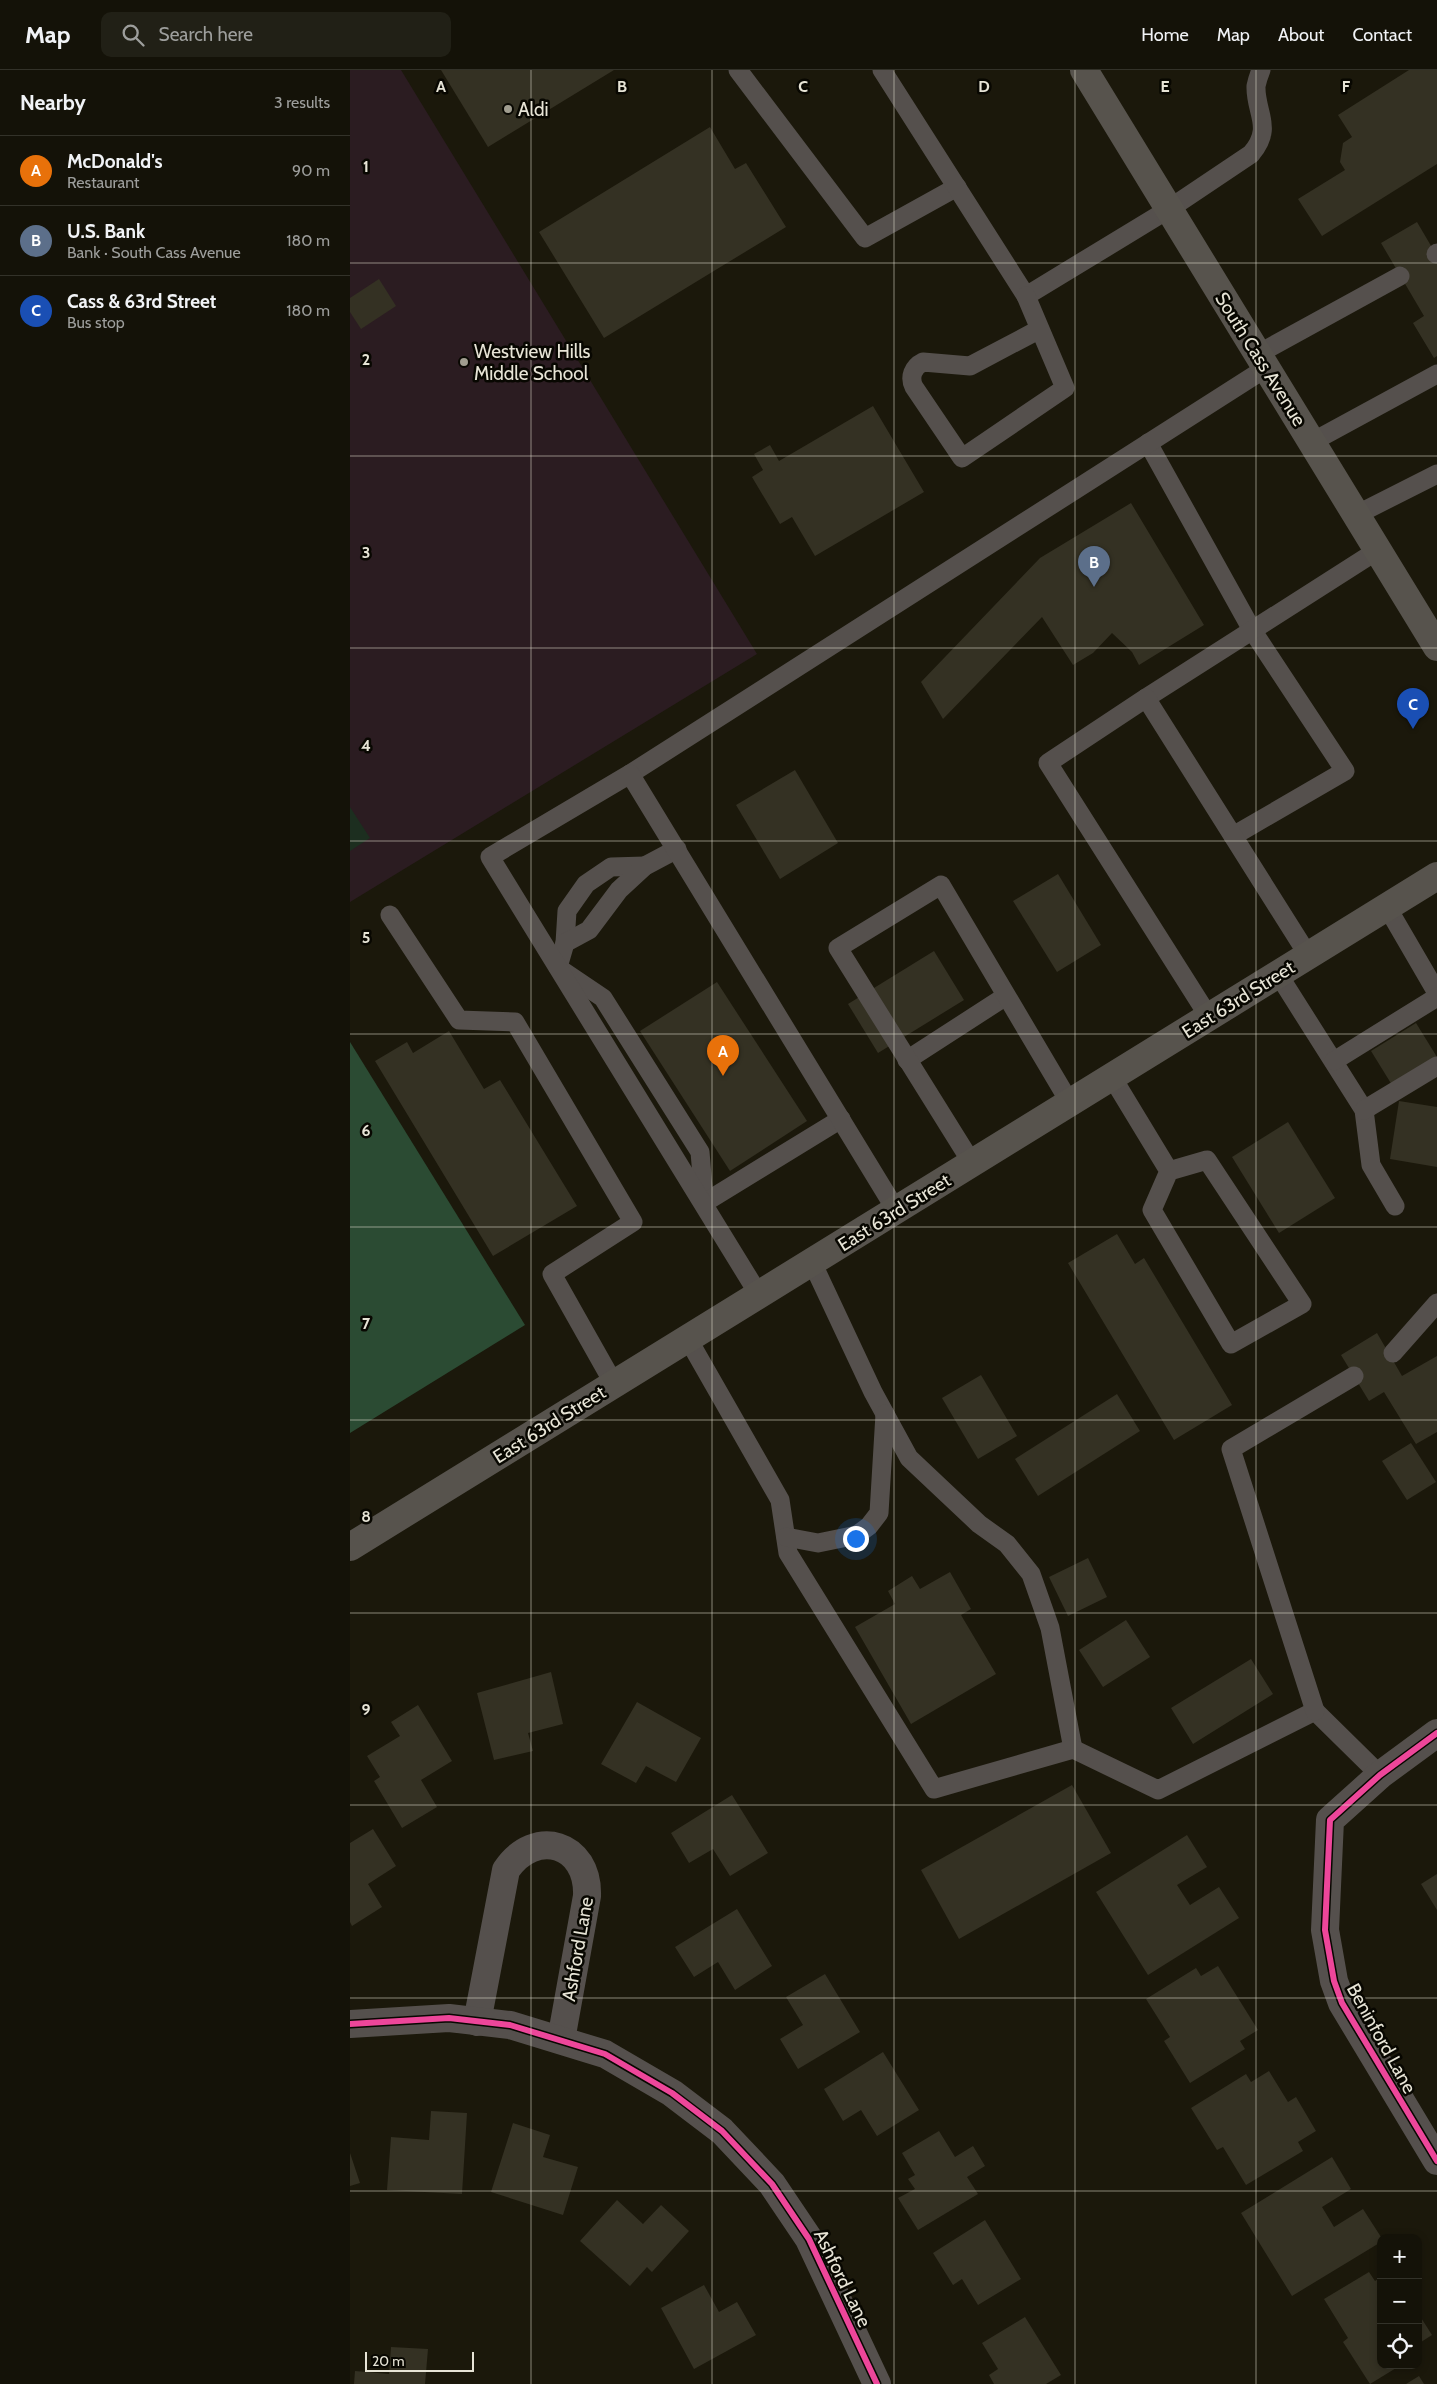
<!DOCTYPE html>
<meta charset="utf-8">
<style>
:root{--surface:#141208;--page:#212016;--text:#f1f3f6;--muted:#9d9e9c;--line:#333229;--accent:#db2777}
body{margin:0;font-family:Cabin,sans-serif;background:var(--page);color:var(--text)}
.controls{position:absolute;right:15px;bottom:15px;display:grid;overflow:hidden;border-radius:10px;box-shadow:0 2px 8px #0003}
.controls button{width:45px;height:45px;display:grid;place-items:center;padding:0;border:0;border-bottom:1px solid var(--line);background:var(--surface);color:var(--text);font:25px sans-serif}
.scale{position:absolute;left:15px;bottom:12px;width:109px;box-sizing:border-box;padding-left:5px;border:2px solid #e7e4d6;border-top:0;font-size:14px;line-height:18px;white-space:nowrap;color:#e7e4d6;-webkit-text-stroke:4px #080701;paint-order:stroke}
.you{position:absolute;left:505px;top:1468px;width:18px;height:18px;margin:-12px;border:4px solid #fff;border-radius:50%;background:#1a73e8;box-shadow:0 0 0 8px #1a73e833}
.badge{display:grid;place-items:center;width:32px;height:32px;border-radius:50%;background:var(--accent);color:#fff;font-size:16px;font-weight:700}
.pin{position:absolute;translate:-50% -41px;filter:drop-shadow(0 1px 2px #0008)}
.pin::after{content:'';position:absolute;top:26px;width:18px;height:15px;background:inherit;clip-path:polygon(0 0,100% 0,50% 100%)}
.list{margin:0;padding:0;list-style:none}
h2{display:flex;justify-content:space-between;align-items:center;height:65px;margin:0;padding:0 20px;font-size:21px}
h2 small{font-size:16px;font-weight:400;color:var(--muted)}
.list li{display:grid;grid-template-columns:32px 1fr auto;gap:15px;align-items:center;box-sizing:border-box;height:70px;padding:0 20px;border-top:1px solid var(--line)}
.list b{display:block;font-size:19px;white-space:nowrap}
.list p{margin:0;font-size:16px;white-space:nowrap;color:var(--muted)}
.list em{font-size:16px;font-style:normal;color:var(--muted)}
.icon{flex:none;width:28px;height:28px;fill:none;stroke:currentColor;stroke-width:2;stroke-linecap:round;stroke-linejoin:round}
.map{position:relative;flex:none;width:1087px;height:2314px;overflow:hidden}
header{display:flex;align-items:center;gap:30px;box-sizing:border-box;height:70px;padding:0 25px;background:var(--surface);border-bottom:1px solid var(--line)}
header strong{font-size:24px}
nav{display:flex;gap:28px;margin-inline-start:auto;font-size:18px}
.search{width:350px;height:45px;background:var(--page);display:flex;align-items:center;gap:12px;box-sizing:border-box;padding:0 18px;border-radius:10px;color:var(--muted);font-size:19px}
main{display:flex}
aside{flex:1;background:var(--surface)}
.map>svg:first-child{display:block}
.education{fill:#2b1c21}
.green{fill:#1c2e1f}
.forest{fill:#2b4b33}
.building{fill:#343123}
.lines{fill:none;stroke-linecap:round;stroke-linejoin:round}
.service{stroke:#55504d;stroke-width:19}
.minor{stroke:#55504d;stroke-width:28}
.secondary{stroke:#57534d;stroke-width:28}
.cycleway-casing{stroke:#080701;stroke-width:9}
.cycleway{stroke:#ed469a;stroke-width:6}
.grid{fill:none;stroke:#e7e4d6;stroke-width:1;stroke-opacity:0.55}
.poi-dot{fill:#a09d8f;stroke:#080701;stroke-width:2}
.labels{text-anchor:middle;stroke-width:5;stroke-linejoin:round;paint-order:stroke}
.poi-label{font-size:19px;fill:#e7e4d6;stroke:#080701;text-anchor:start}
.street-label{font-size:19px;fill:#e7e4d6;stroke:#080701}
.grid-label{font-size:16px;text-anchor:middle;font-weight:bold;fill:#e7e4d6;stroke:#080701;stroke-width:5;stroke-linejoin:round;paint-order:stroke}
</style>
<header>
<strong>Map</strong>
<div class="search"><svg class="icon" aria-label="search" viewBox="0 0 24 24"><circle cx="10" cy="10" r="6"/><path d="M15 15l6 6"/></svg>Search here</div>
<nav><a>Home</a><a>Map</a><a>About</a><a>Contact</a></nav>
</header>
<main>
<aside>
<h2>Nearby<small>3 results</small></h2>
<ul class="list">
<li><span class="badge" style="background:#e8710a">A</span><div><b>McDonald's</b><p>Restaurant</p></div><em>90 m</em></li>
<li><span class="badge" style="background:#5c6f8a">B</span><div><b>U.S. Bank</b><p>Bank · South Cass Avenue</p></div><em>180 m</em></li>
<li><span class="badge" style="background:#1a4fb4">C</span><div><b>Cass &amp; 63rd Street</b><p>Bus stop</p></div><em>180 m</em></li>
</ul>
</aside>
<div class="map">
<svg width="1087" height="2314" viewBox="0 0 1087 2314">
<rect width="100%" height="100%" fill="#1b180b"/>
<polygon class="education" points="0,0 51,0 407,584 0,832"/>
<polygon class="green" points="0,737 20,768 0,781"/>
<polygon class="forest" points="0,972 175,1255 0,1363"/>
<g class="building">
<polygon points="91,0 264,0 138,77"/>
<polygon points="1059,0 1087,0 1087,94 972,166 948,129 995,100 990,92 993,73 1002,67 988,45"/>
<polygon points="360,57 385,99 396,93 436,157 254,268 189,162"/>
<polygon points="1067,152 1087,186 1087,286 1084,288 1063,253 1074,246 1031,173"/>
<polygon points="29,209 46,236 11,259 0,242 0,228"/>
<polygon points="523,336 574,422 465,486 442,447 430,454 402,407 413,400 404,384 420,375 429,391"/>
<polygon points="781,433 854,555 789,595 782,582 762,563 743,583 723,595 692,547 593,649 571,612 690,488"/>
<polygon points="445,700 488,773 430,809 386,735"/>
<polygon points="708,804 751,875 707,902 663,831"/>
<polygon points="584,881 614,930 528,983 498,934"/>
<polygon points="367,912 457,1051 380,1101 290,961"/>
<polygon points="1066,953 1087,987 1042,1015 1021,981"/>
<polygon points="99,961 134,1019 150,1010 227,1136 143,1186 25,991 57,972 63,983"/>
<polygon points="1049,1031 1087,1037 1087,1097 1040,1089"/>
<polygon points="938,1052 985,1128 929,1163 882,1087"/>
<polygon points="767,1164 785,1194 794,1188 882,1335 824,1370 718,1193"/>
<polygon points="1027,1263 1052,1306 1087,1286 1087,1362 1066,1374 1034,1322 1019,1331 991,1285"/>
<polygon points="631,1305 667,1366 628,1389 592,1328"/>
<polygon points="767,1324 790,1361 688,1426 665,1389"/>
<polygon points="1061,1373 1086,1412 1057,1430 1032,1391"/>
<polygon points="738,1488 757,1527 718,1546 699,1507"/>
<polygon points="600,1502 621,1539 611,1545 646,1604 561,1654 505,1557 545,1534 538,1521 562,1506 570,1519"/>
<polygon points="776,1550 800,1587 753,1617 729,1580"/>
<polygon points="901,1589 923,1624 843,1674 821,1638"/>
<polygon points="201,1602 213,1654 178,1663 183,1681 144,1690 127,1623"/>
<polygon points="287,1632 351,1668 326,1712 296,1696 286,1713 251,1694"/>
<polygon points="68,1635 102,1691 71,1710 87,1737 52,1758 24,1711 30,1707 17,1686 50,1666 41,1652"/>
<polygon points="722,1715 761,1783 609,1869 571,1800"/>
<polygon points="382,1725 418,1783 380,1806 363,1779 339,1793 321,1763"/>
<polygon points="23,1759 46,1796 18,1814 32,1837 2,1856 0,1852 0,1773"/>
<polygon points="837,1765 857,1797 827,1815 840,1835 869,1817 889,1848 798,1905 746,1822"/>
<polygon points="1087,1804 1087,1840 1071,1814"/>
<polygon points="387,1839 422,1896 385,1920 368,1892 344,1907 325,1877"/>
<polygon points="868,1896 908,1960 890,1971 895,1979 840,2013 814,1971 820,1967 796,1929 846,1898 851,1906"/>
<polygon points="475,1904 510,1962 448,1999 430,1969 453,1955 436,1927"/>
<polygon points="533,1982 569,2040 527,2066 511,2040 493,2051 474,2019"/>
<polygon points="919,2001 938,2032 946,2027 966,2061 948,2072 953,2081 896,2115 873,2077 867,2080 841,2038 896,2004 901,2012"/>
<polygon points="81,2041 117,2043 112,2124 37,2120 41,2067 79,2070"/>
<polygon points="163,2053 200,2065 193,2087 228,2097 213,2145 141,2122"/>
<polygon points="589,2061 605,2087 623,2076 635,2096 617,2107 628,2124 568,2160 548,2128 565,2119 558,2109 565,2105 552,2083"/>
<polygon points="0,2083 10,2113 0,2116"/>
<polygon points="982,2087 1001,2119 972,2137 984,2157 1013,2139 1031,2167 1031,2172 942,2226 891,2143"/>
<polygon points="267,2130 293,2154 311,2135 339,2161 302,2202 297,2197 280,2216 230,2171"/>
<polygon points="635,2150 671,2209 628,2235 612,2209 603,2215 583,2183"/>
<polygon points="1019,2202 1025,2211 1031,2207 1031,2295 1051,2295 1020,2314 993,2272 998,2268 974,2229"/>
<polygon points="354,2215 369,2242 387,2232 406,2265 344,2299 311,2238"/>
<polygon points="1068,2243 1082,2265 1068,2274"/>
<polygon points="675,2247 711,2305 696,2314 644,2314 639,2305 648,2299 632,2273"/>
<polygon points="41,2277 78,2279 75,2314 4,2314 5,2301 39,2304"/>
<polygon points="1069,2306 1074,2314 1056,2314"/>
</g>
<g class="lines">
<g class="service">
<polyline points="388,0 515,168 607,117"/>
<path d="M532,0L676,226L819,139L901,84C924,57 905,43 906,16C907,11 909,5 911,0"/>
<polyline points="1086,184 1087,183"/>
<path d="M676,226L715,318L612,388L564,317C559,307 563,297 573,292L620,296L690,259"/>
<polyline points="908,284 1050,206"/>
<polyline points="962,372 1087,304"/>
<polyline points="798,373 902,560 995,701 883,766"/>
<polyline points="1006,445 1087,404"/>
<polyline points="796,628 1028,480"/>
<polyline points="280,704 916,298"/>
<polyline points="1037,837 1087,923"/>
<polyline points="40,845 109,950 165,952 283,1152 202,1204 264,1314"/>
<polyline points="215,873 217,841 236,814 261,797 295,796"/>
<polyline points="208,897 215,873 239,860 269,820 295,796 327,779"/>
<polyline points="213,901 253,928 350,1082 354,1129"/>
<polyline points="928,904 1014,1040 1021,1095 1045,1136"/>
<polyline points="859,947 698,693 796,628 958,885"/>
<polyline points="557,990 656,926"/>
<polyline points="984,991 1087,927"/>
<polyline points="762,1007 819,1101 802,1140 881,1274 952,1234 857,1090 819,1101"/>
<polyline points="1014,1040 1087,996"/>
<polyline points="622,1093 488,878 591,815 720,1033"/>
<polyline points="354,1133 491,1049"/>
<polyline points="462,1192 523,1322 559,1388 629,1454 657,1474 681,1504 700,1558 723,1679"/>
<polyline points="409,1225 140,787 280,704 546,1140"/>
<polyline points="338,1269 430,1430 438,1483 584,1719 723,1679 808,1720 965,1641 1030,1705"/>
<polyline points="1043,1283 1087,1233"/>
<polyline points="436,1467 468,1473 507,1465 519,1456 529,1443 535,1344"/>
<polyline points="965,1641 881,1379 1004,1306"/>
</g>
<g class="minor">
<polyline points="1087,1663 1030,1705 980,1750 975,1860 984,1911 992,1933 1087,2091"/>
<path d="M127,1952L156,1800C185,1757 239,1773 237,1826L211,1970"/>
<polyline points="0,1954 99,1948 160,1955 255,1984 322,2023 372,2061 422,2114 459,2169 527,2314"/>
</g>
<g class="secondary">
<polyline points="734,0 1087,577"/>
<polyline points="0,1477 1087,806"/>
</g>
<defs>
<g id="cycleway">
<polyline points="1087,1663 1030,1705 980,1750 975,1860 984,1911 992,1933 1087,2091"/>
<polyline points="0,1954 99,1948 160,1955 255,1984 322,2023 372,2061 422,2114 459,2169 527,2314"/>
</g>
</defs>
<use href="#cycleway" class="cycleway-casing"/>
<use href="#cycleway" class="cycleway"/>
</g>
<path class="grid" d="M181,0V2314M362,0V2314M544,0V2314M725,0V2314M906,0V2314M0,193H1087M0,386H1087M0,578H1087M0,771H1087M0,964H1087M0,1157H1087M0,1350H1087M0,1543H1087M0,1735H1087M0,1928H1087M0,2121H1087"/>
<g class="poi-dot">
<circle cx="158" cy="39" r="5"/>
<circle cx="114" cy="292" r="5"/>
</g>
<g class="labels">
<g class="poi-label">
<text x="168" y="46">Aldi</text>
<text x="124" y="288">Westview Hills<tspan x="124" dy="22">Middle School</tspan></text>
</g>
<g class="street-label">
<text transform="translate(911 289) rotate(58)" y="7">South Cass Avenue</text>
<text transform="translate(888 929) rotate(-32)" y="7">East 63rd Street</text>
<text transform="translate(544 1142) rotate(-32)" y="7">East 63rd Street</text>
<text transform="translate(199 1354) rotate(-32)" y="7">East 63rd Street</text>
<text transform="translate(227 1879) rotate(-80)" y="7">Ashford Lane</text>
<text transform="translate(1032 1968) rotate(61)" y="7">Beninford Lane</text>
<text transform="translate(493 2208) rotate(64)" y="7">Ashford Lane</text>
</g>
</g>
<g class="grid-label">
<text x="91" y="22">A</text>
<text x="272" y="22">B</text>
<text x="453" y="22">C</text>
<text x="634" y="22">D</text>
<text x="815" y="22">E</text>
<text x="996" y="22">F</text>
<text x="16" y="102">1</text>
<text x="16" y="295">2</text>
<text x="16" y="488">3</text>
<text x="16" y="681">4</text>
<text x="16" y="873">5</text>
<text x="16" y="1066">6</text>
<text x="16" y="1259">7</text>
<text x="16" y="1452">8</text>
<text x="16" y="1645">9</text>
</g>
</svg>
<div class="controls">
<button>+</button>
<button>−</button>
<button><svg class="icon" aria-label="locate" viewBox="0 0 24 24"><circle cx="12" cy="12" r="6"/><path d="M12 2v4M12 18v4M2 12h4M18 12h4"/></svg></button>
</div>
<div class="scale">20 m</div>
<div class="you"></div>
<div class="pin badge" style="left:373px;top:1006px;background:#e8710a">A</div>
<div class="pin badge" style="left:744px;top:517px;background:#5c6f8a">B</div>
<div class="pin badge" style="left:1063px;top:659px;background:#1a4fb4">C</div>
</div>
</main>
